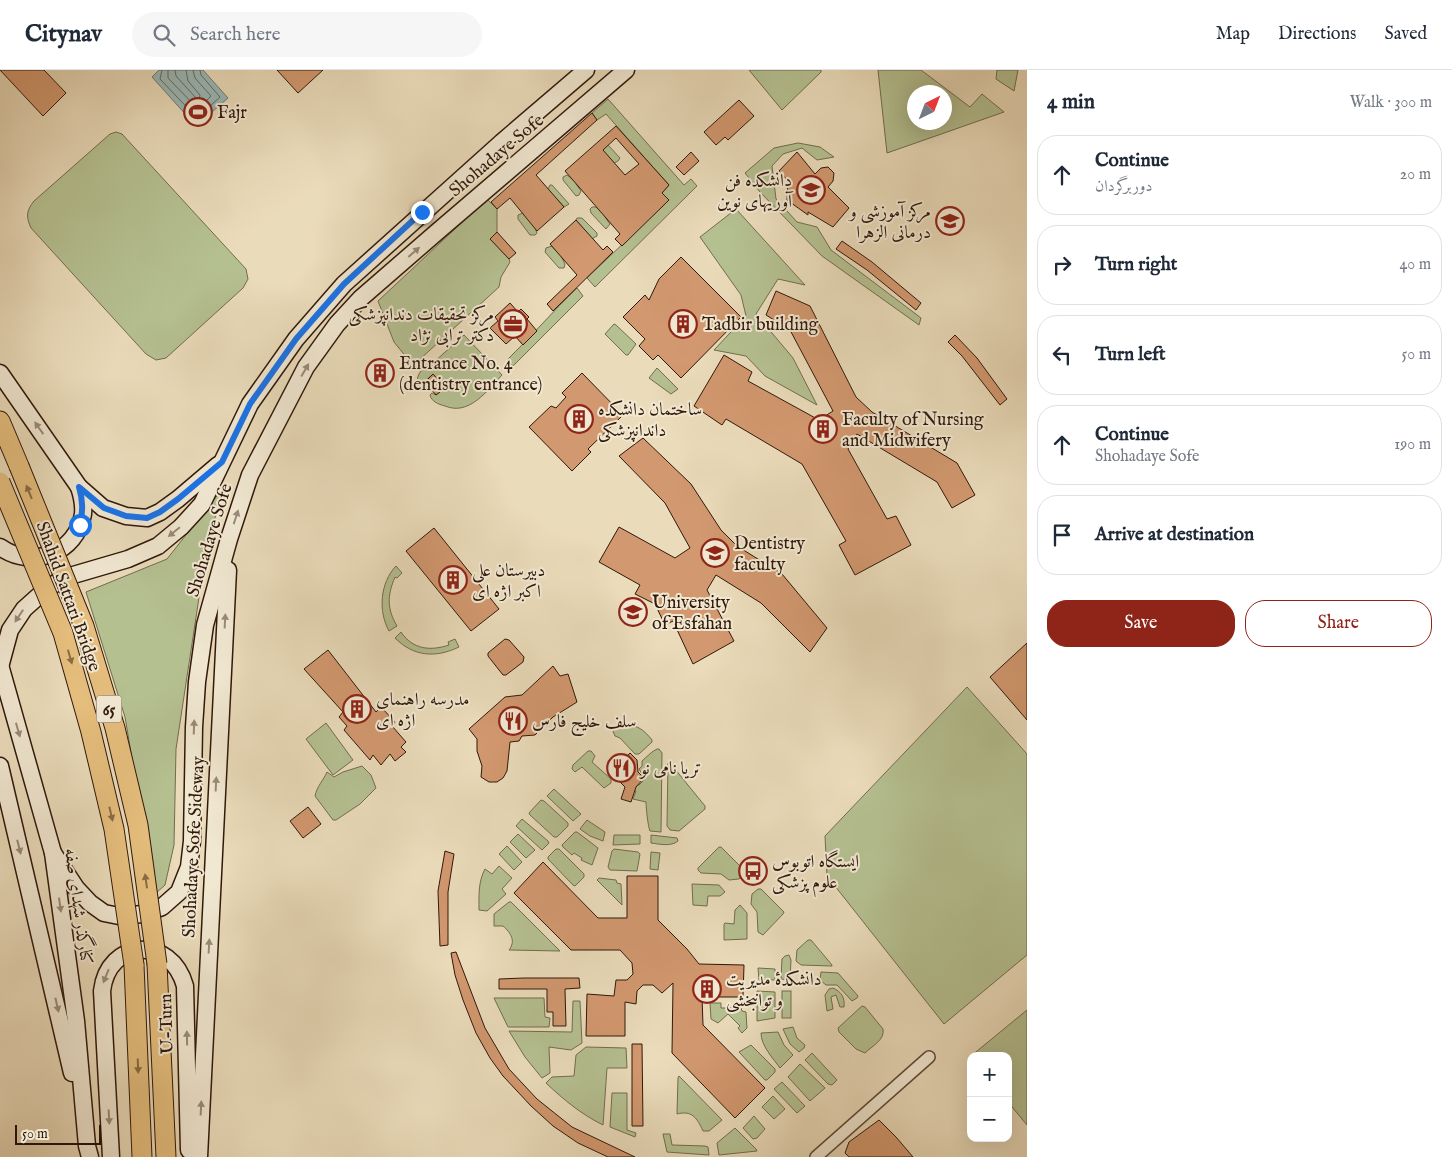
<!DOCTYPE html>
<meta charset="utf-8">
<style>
:root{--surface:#fff;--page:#f6f6f7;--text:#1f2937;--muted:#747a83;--line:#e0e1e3;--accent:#8f2418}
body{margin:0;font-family:"IM FELL English",Amiri,serif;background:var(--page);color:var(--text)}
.controls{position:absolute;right:15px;bottom:15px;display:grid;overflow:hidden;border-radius:10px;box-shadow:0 5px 20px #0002}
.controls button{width:45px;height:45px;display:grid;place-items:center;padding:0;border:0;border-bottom:1px solid var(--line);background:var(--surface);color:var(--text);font:25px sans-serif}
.compass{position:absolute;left:907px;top:15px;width:45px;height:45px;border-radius:50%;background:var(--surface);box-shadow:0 5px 20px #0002;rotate:42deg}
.scale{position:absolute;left:15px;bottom:12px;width:86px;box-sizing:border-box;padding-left:5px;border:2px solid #30180b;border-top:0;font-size:14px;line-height:18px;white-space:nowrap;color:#30180b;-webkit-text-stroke:4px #f1e8d2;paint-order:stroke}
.stop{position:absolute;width:15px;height:15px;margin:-11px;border:4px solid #1a73e8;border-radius:50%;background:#fff}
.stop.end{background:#1a73e8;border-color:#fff;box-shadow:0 1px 5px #0008}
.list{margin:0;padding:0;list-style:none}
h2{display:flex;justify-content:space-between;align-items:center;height:65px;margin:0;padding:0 20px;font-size:21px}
h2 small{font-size:16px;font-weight:400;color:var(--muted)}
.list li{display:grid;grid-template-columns:32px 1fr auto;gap:15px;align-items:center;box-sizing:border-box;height:80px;margin:0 10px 10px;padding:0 10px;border:1px solid var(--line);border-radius:20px}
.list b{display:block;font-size:19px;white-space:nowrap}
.list p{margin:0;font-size:16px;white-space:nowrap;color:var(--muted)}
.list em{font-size:16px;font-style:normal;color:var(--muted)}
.actions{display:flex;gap:10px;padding:15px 20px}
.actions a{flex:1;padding:11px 0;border:1px solid var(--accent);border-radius:20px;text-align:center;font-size:18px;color:var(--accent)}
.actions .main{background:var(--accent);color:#fff}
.icon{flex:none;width:28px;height:28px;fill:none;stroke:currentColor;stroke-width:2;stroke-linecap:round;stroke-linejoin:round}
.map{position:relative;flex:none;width:1027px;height:1087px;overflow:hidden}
header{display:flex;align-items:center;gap:30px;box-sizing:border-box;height:70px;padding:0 25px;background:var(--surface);border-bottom:1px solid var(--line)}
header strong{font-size:24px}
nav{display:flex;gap:28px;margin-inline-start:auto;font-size:18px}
.search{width:350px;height:45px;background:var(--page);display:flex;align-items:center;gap:12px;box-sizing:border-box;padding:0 18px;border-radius:28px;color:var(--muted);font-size:19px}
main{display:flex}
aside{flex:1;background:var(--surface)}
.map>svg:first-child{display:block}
.green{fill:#b5c091;stroke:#726c4e;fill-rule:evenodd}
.water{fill:#9ab9b8;stroke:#707973}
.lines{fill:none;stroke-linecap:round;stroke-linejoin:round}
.shore{stroke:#656862;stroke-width:1}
.building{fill:#d2986f;stroke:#30180b;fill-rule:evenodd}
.minor-casing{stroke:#5e4937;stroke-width:14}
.secondary-casing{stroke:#30180b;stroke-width:19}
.trunk-casing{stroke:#30180b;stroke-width:21}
.minor{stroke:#f1e8d2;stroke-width:11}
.secondary{stroke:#f1e8d2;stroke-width:16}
.trunk{stroke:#e5be7d;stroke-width:19}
.trunk-bridge-casing{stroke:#30180b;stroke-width:21;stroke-linecap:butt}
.trunk-bridge{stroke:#e5be7d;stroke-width:19}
.oneway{fill:#9a8a78}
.oneway2{fill:#8a6b44}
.route{stroke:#1a73e8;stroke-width:6}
.labels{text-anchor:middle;stroke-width:4;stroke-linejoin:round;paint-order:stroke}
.shield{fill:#f1e8d2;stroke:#6a5647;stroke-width:1}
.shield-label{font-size:16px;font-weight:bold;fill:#30180b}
.poi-label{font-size:18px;fill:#30180b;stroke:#f1e8d2;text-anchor:start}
.street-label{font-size:18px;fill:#30180b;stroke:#f1e8d2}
</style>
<header>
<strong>Citynav</strong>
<div class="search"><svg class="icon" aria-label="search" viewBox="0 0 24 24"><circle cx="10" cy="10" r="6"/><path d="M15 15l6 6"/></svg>Search here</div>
<nav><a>Map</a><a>Directions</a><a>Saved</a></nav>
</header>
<main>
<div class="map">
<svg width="1027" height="1087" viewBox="0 0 1027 1087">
<rect width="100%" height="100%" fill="#eadbba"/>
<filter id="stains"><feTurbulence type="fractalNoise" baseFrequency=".004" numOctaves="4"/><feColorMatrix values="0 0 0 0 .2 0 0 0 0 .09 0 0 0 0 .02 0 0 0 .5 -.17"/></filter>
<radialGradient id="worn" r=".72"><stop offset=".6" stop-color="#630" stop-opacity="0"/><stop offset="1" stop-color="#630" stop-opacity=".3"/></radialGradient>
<g class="green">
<polygon points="749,0 821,0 821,2 782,40"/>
<path d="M878,0H921L970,37L982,24L1004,42L887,83ZM944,22V52H914V22Z"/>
<polygon points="997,0 1018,0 1014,21 996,9"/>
<polygon points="608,29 684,115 691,109 697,116 595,217 587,208 669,130 662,123 669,115 606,44 597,50 592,43"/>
<path d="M116,62L122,64L246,199L248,209L243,218L166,288L156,290L146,284L31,158C26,147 26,141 34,131L110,64Z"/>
<polygon points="798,73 820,77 834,87 817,90 802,78 783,84 772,96 776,129 797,152 817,157 831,180 921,248 919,255 822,186 760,122 745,103 774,78"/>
<polygon points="608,75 620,88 618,91 614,93 608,87 576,114 581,121 579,125 576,126 563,110 563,107 567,105 572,109"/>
<polygon points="550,115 552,115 569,134 564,137 558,130 535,158 537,163 535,165 530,165 518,149 518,145 523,143 548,119"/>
<polygon points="638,117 605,147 610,154 606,159 591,143 590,139 592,137 596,137 600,141"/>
<polygon points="487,129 497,139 497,162 491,169 509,189 510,192 501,207 499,217 418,291 407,288 394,272 378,231"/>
<polygon points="736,139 805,215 778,209 756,244 793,288 817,335 765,306 746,286 714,280 746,246 741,225 700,167"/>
<polygon points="577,148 582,148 597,163 597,166 561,186 565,194 564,198 559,198 545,182 546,178 552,176 555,180 582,157 576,150"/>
<path d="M577,218L583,226L513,296L507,290C531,267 553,241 577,218Z"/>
<polygon points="614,254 616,255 636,274 628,285 626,285 605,264"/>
<path d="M464,265L502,305C487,321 469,346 445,336C438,334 432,332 430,325L432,323L436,325L445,318L433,304L425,311L429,317L424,320L417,314C417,302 423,298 432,291L434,292Z"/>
<polygon points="657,298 678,319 671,324 649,308"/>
<polygon points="224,417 207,475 176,679 174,775 165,815 155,824 125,647 86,522 167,489"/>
<path d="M396,496L402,503L397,508L395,507C387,526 387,539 397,556L389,561C378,541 380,513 396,496Z"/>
<path d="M401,562C413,580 431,581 449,575L448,572L455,569L459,577C436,588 414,587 395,568Z"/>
<polygon points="967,617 1027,684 1027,885 944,954 827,806 825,766"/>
<polygon points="326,653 353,690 333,705 306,669"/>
<path d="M625,655C638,655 644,660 652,670V672L639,684H635L620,668L615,666L613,661L617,657Z"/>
<path d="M657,679H659L662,683L661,762L650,761C648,757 646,737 646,732L633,729L636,721L625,718L639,715L645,709L639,699L642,696V691L652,682Z"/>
<polygon points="588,681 591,681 595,686 592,692 611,709 611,713 604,718 582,697 575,702 572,699 573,695"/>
<polygon points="668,693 670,693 705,736 705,739 679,761 670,760 667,756"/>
<path d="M362,696L371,705L376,718L360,734L336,750H333L315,726C317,716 323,711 327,702L334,707L343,702Z"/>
<polygon points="554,719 581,744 573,751 547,726"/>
<polygon points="541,730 544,731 568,753 568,756 557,767 554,767 530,745 529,743"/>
<polygon points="522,749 548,771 549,773 542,780 516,756"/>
<polygon points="587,750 605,762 603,771 590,766 580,759"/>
<polygon points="575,762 577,762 598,778 592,795 581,790 582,788 574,783 572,785 563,777 562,775"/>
<polygon points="518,764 535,780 526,788 510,772"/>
<polygon points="614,765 640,765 640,774 613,775"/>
<path d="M651,765L677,768L678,771C671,777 659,774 651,773Z"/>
<polygon points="507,776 522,792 514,800 499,784"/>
<polygon points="719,777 721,777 744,800 744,803 739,809 729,810 721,804 701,803 698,800 698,798"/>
<polygon points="556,779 559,779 584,804 584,807 575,816 573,815 548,789 548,787"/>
<polygon points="614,779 638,782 640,784 637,801 610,800 608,797 612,781"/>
<polygon points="651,782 660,783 658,800 650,799"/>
<path d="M499,796L512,808L502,819L506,824L487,841L479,840C479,826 478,812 485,799L492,804Z"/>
<polygon points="599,808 616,810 617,813 621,814 622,835 597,810"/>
<polygon points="692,814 719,815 725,822 720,826 708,826 707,836 693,835"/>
<polygon points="758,819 761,819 784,842 783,844 763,865 758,862 757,842 751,834 752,824"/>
<path d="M509,832H511L560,881L509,880C516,871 511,863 503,856H494V844Z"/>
<polygon points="740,835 747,843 747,869 724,870 724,854 725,853 734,854 735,840"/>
<polygon points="808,870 811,870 832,895 832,896 801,895 796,891 797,880"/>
<polygon points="789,885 791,890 790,910 781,909 782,889 785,886"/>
<polygon points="758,898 775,899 775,910 759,910"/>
<polygon points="821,902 838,903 858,926 857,928 852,931 837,915 826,915 820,910"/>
<path d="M833,918C842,922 845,928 844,937H840L836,925L831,927L833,939L827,941L825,925L829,919Z"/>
<polygon points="757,921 775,922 775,948 757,951"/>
<rect x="782" y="921" width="9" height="27"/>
<polygon points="494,928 544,928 545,947 550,948 549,957 508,957"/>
<polygon points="573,931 580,931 582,973 571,980 549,977 550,1003 542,1008 525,987 509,961 572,962"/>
<polygon points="710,933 721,933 721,938 741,938 742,941 746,942 747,958 742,963 738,958 740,956 728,944 718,953 711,949"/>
<path d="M862,936L865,937L883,959C885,970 872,976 865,983L856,979L839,962L838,958Z"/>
<polygon points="1027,940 1027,1055 1008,1032 1008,986 971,986"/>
<polygon points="793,957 797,968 805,975 804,978 799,982 790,974 783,959"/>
<path d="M778,962L784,975L793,985L780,998C773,988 761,976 761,963Z"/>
<polygon points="751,975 775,999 775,1002 767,1010 765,1010 739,982"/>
<path d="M586,977L626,978L627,998H607L603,1055C581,1044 564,1030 546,1013L552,1007L574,1006L576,985Z"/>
<polygon points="812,983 837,1010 832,1015 828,1014 805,990"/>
<polygon points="800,994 825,1018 810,1031 788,1007"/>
<path d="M679,1006L722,1050L709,1061H703C697,1048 692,1040 677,1044L678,1008Z"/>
<polygon points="782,1012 805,1036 797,1043 774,1019"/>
<polygon points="612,1023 627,1023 627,1060 636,1063 635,1067 610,1057"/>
<polygon points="773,1026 785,1039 774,1049 762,1037"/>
<polygon points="754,1046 765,1059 757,1068 753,1069 743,1058"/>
<polygon points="735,1058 756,1079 757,1081 719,1085 717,1073"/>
<polygon points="663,1064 670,1064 672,1075 705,1076 708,1077 709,1085 667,1082"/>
</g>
<polygon class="water" points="159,0 203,0 228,28 196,56 152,7"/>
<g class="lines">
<g class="shore">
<polyline points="162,0 160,9 197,48 220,27 201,5 200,0"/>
<polyline points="168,0 168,8 198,39 211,26 195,8 193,0"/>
<polyline points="175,0 176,6 196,28 199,29 200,25 188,11 186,0"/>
</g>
</g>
<g class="building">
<polygon points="0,0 44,0 66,23 43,46"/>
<polygon points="277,0 323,0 298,23"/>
<polygon points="739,30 754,46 728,70 725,67 716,75 704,62"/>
<polygon points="592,43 597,50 536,105 564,137 537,161 510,128 497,139 491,132"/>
<path d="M616,56L669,115L662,123L669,130L622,176L615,169L620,164L565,101ZM616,68L639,94L625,105L603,80Z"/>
<polygon points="691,82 699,91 684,105 676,97"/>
<polygon points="797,82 815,104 821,98 828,97 834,103 833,111 828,117 849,138 833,157 808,142 808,145 787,130 788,111 779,101"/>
<polygon points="576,150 603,180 607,176 613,182 553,241 547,234 577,205 550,174"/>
<polygon points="497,162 516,183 509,189 490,169"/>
<polygon points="842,171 872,192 921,233 916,240 867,200 836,179"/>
<polygon points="681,187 741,247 681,308 658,285 653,290 639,276 645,269 623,247 645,225 649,230 659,209"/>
<polygon points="776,221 810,236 856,327 872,342 957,393 975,425 952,438 937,412 857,364 848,379 887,449 896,446 911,475 855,505 839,475 846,471 802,394 726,349 722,355 694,336 724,285 752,302 748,311 819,350 833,341 790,260 766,245"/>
<polygon points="510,233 518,242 521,239 529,247 527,249 537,261 523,275 515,266 506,274 490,258 498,251 495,247"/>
<polygon points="955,265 977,288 1007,329 1000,335 962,286 948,272"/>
<polygon points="381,293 390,304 380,313 370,302"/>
<polygon points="582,303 623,345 588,379 591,382 572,401 529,357 551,336 556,338 566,327 562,323"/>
<polygon points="433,304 445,318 436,325 425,312"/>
<polygon points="643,368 691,414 721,460 737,476 782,504 827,558 810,582 761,533 716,505 707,520 734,571 693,594 673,551 665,555 655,534 635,524 640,515 599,492 619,457 675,488 690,478 665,433 619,386"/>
<polygon points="434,458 499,539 471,561 406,481"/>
<polygon points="505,569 509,570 524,587 523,592 506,605 503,605 488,586 488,583"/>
<polygon points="1027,573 1027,650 990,607"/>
<polygon points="328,580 376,642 381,637 395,652 392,656 406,672 401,677 406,682 395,691 390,684 381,695 373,685 370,690 344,660 347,656 339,647 343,642 304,599"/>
<polygon points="553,596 560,606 568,604 577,632 553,647 535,665 522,666 519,671 510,672 507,701 503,708 497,712 489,712 481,707 482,696 477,681 477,669 469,659 505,627 522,625"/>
<polygon points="630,683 637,690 638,702 644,708 636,717 631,732 621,729 625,717 611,703"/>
<polygon points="308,737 321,754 303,768 290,751"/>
<polygon points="445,781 454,784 448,822 448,875 440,876 438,821"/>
<polygon points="543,792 598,848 627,848 627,806 658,806 658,850 687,879 699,894 744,895 743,927 702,927 703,955 765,1018 735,1048 672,983 673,913 662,923 653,915 643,915 637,921 636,934 625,932 625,966 586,966 587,924 614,926 616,910 627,910 633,904 632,893 620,880 571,880 514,823"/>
<polygon points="456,882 485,958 509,999 537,1029 572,1057 635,1087 608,1087 578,1073 553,1056 531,1036 503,1006 490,988 476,963 463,930 455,905 451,883"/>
<polygon points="524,908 579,908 580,918 565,919 566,956 553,956 553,942 547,942 547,919 499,919 499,909"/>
<polygon points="632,974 642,974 643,1056 632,1056"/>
<polygon points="879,1050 896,1067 913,1087 849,1087 845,1083 849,1072"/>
</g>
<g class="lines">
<defs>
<polyline id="minor" points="816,1087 929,987"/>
<g id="secondary">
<polyline points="0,303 79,417 103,438 126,446 147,448 160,442 178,429 218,395"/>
<path d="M0,477C32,500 77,483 83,444C84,434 82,426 79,417"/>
<polyline points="0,595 53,783 76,951 87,1076 90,1087"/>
<polyline points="0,597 10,560 24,539 43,522 63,508 128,489 158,476 181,457 202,434 250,334 296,269 344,214 502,72 586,0"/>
<polyline points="0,696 72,1003"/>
<polyline points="53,783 76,818 90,833 104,843 119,846 143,844 162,837 179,822 189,797 192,771 194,657 197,612 205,555 229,469 250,405 306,297 337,254 361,228 437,162 626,0"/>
<path d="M111,1087L102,921C108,869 171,865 185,916L189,1080"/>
<polyline points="199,1087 228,500"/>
</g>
<g id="trunk">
<polyline points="0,351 19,396"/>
<polyline points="157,894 166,1087"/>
<polyline points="134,895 142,1087"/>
</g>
</defs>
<use href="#minor" class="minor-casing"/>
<use href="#secondary" class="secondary-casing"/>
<use href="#trunk" class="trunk-casing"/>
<use href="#minor" class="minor"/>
<use href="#secondary" class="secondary"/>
<use href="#trunk" class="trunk"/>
<defs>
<g id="trunk-bridge">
<polyline points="19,396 84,556 115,658 138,755 157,894"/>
<polyline points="0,412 63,563 91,662 114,759 134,895"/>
</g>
</defs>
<use href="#trunk-bridge" class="trunk-bridge-casing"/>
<use href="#trunk-bridge" class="trunk-bridge"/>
</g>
<defs><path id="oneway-solid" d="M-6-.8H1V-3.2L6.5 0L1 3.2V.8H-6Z" transform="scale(1.25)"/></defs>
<g class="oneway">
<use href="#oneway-solid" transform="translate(414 182) rotate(-41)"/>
<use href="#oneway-solid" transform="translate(305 300) rotate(-60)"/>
<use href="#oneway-solid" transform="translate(39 358) rotate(-125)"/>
<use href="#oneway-solid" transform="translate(236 447) rotate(-72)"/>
<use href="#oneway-solid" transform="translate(174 462) rotate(141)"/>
<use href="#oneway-solid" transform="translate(19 546) rotate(124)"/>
<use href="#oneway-solid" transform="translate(225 551) rotate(-87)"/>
<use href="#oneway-solid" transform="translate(194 657) rotate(-88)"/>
<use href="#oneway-solid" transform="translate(18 660) rotate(74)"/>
<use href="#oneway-solid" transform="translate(216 714) rotate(-87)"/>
<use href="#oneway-solid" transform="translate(19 777) rotate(76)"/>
<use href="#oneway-solid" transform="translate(60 835) rotate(82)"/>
<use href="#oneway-solid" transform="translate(209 876) rotate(-87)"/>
<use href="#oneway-solid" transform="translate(106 906) rotate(112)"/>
<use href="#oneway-solid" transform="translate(57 935) rotate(77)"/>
<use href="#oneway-solid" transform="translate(187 968) rotate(-91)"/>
<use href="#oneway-solid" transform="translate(201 1038) rotate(-87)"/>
<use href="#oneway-solid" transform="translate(109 1047) rotate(87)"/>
</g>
<g class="oneway2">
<use href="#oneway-solid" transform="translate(29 422) rotate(-112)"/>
<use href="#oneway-solid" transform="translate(70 587) rotate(74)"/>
<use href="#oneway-solid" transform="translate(111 744) rotate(77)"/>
<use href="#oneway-solid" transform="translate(146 811) rotate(-98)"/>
<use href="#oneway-solid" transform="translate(138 996) rotate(88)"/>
</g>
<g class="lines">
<path class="route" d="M80,455C83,441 83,431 79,417L104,438L126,446L147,448L160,442L178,429L222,392L250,334L296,269L344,214L422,142"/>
</g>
<defs>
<symbol id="stadium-ring" viewBox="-11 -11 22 22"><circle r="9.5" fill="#f1e8d2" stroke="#8f2418" stroke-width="1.5"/><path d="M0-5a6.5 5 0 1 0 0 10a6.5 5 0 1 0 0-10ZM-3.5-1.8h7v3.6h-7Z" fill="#8f2418"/></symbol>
<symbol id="university-ring" viewBox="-11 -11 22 22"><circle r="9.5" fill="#f1e8d2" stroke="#8f2418" stroke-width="1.5"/><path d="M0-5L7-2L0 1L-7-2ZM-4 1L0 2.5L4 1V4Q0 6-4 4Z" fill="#8f2418"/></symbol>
<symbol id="office-ring" viewBox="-11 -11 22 22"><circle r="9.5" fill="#f1e8d2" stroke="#8f2418" stroke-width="1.5"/><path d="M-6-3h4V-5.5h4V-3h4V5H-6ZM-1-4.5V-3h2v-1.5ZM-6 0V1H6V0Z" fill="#8f2418"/></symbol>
<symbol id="building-ring" viewBox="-11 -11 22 22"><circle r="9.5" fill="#f1e8d2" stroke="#8f2418" stroke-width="1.5"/><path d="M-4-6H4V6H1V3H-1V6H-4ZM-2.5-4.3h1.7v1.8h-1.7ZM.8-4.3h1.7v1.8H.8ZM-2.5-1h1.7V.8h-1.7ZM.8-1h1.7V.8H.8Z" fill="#8f2418"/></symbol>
<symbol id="restaurant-ring" viewBox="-11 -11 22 22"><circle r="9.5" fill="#f1e8d2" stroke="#8f2418" stroke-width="1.5"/><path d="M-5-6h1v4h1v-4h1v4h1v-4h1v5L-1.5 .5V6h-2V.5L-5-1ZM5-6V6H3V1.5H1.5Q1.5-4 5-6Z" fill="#8f2418"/></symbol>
<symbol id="bus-ring" viewBox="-11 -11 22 22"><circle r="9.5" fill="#f1e8d2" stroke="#8f2418" stroke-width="1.5"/><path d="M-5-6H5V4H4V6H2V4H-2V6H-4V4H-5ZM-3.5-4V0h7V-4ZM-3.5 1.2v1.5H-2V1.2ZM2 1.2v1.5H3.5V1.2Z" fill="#8f2418"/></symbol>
</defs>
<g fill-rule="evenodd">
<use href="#stadium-ring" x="182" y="26" width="32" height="32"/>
<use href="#university-ring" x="795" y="104" width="32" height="32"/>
<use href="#university-ring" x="934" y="135" width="32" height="32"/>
<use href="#office-ring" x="497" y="238" width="32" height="32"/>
<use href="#building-ring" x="667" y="238" width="32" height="32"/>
<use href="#building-ring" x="364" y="287" width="32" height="32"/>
<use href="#building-ring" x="563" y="333" width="32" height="32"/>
<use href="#building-ring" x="807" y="343" width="32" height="32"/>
<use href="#university-ring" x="699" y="467" width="32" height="32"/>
<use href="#building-ring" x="437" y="494" width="32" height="32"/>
<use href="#university-ring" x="617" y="526" width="32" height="32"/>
<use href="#building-ring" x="341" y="623" width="32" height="32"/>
<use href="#restaurant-ring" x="497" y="635" width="32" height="32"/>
<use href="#restaurant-ring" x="605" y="682" width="32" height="32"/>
<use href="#bus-ring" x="737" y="785" width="32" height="32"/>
<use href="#building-ring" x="691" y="903" width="32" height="32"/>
</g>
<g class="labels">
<rect class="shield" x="96.5" y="625.5" width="25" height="27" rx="4"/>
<g class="shield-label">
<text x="109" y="645">65</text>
</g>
<g class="poi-label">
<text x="217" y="48">Fajr</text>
<text x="792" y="116" text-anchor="end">دانشکده فن<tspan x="792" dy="21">آوریهای نوین</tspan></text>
<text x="931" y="147" text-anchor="end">مرکز آموزشی و<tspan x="931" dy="21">درمانی الزهرا</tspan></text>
<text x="494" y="250" text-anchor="end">مرکز تحقیقات دندانپزشکی<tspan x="494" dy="21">دکتر ترابی نژاد</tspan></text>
<text x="702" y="260">Tadbir building</text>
<text x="399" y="299">Entrance No. 4<tspan x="399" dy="21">(dentistry entrance)</tspan></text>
<text x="598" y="345">ساختمان دانشکده<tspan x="598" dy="21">داندانپزشکی</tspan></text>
<text x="842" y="355">Faculty of Nursing<tspan x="842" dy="21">and Midwifery</tspan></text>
<text x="734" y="479">Dentistry<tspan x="734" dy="21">faculty</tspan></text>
<text x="472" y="506">دبیرستان علی<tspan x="472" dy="21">اکبر اژه ای</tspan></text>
<text x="652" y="538">University<tspan x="652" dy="21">of Esfahan</tspan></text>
<text x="376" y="635">مدرسه راهنمای<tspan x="376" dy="21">اژه ای</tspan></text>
<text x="532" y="657">سلف خلیج فارس</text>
<text x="640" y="704">تریا نامی نو</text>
<text x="772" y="797">ایستگاه اتوبوس<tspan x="772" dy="21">علوم پزشکی</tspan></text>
<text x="726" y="915">دانشکدهٔ مدیریت<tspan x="726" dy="21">و توانبخشی</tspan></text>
</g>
<g class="street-label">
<text transform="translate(496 85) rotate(-40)" y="6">Shohadaye Sofe</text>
<text transform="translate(209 470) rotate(-73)" y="6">Shohadaye Sofe</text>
<text transform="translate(69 526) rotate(70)" y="6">Shahid Sattari Bridge</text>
<text transform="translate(193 777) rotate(-87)" y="6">Shohadaye Sofe Sideway</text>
<text transform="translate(79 836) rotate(82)" y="6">کنارگذر شهدای صفه</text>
<text transform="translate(166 954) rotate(-92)" y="6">U-Turn</text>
</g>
</g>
<rect width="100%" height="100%" filter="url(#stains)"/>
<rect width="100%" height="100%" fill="url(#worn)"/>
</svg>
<div class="controls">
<button>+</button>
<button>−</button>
</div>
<svg class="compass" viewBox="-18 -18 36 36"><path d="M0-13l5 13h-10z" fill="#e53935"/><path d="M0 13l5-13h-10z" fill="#747a83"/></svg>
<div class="scale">50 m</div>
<div class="stop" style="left:80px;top:455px"></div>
<div class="stop end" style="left:422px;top:142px"></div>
</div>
<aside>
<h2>4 min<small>Walk · 300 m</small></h2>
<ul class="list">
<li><svg class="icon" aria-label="ahead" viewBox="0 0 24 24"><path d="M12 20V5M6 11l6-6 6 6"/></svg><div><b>Continue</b><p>دوربرگردان</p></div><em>20 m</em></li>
<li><svg class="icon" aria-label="right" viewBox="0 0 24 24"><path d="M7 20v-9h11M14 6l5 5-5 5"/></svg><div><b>Turn right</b></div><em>40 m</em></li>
<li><svg class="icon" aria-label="left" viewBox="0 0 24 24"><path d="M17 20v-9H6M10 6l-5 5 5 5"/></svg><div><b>Turn left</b></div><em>50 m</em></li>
<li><svg class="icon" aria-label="ahead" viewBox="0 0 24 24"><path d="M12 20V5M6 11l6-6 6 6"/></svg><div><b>Continue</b><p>Shohadaye Sofe</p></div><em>190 m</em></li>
<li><svg class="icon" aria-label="arrive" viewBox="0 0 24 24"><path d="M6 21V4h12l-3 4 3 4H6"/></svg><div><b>Arrive at destination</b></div></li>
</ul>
<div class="actions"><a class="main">Save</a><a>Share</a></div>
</aside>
</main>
